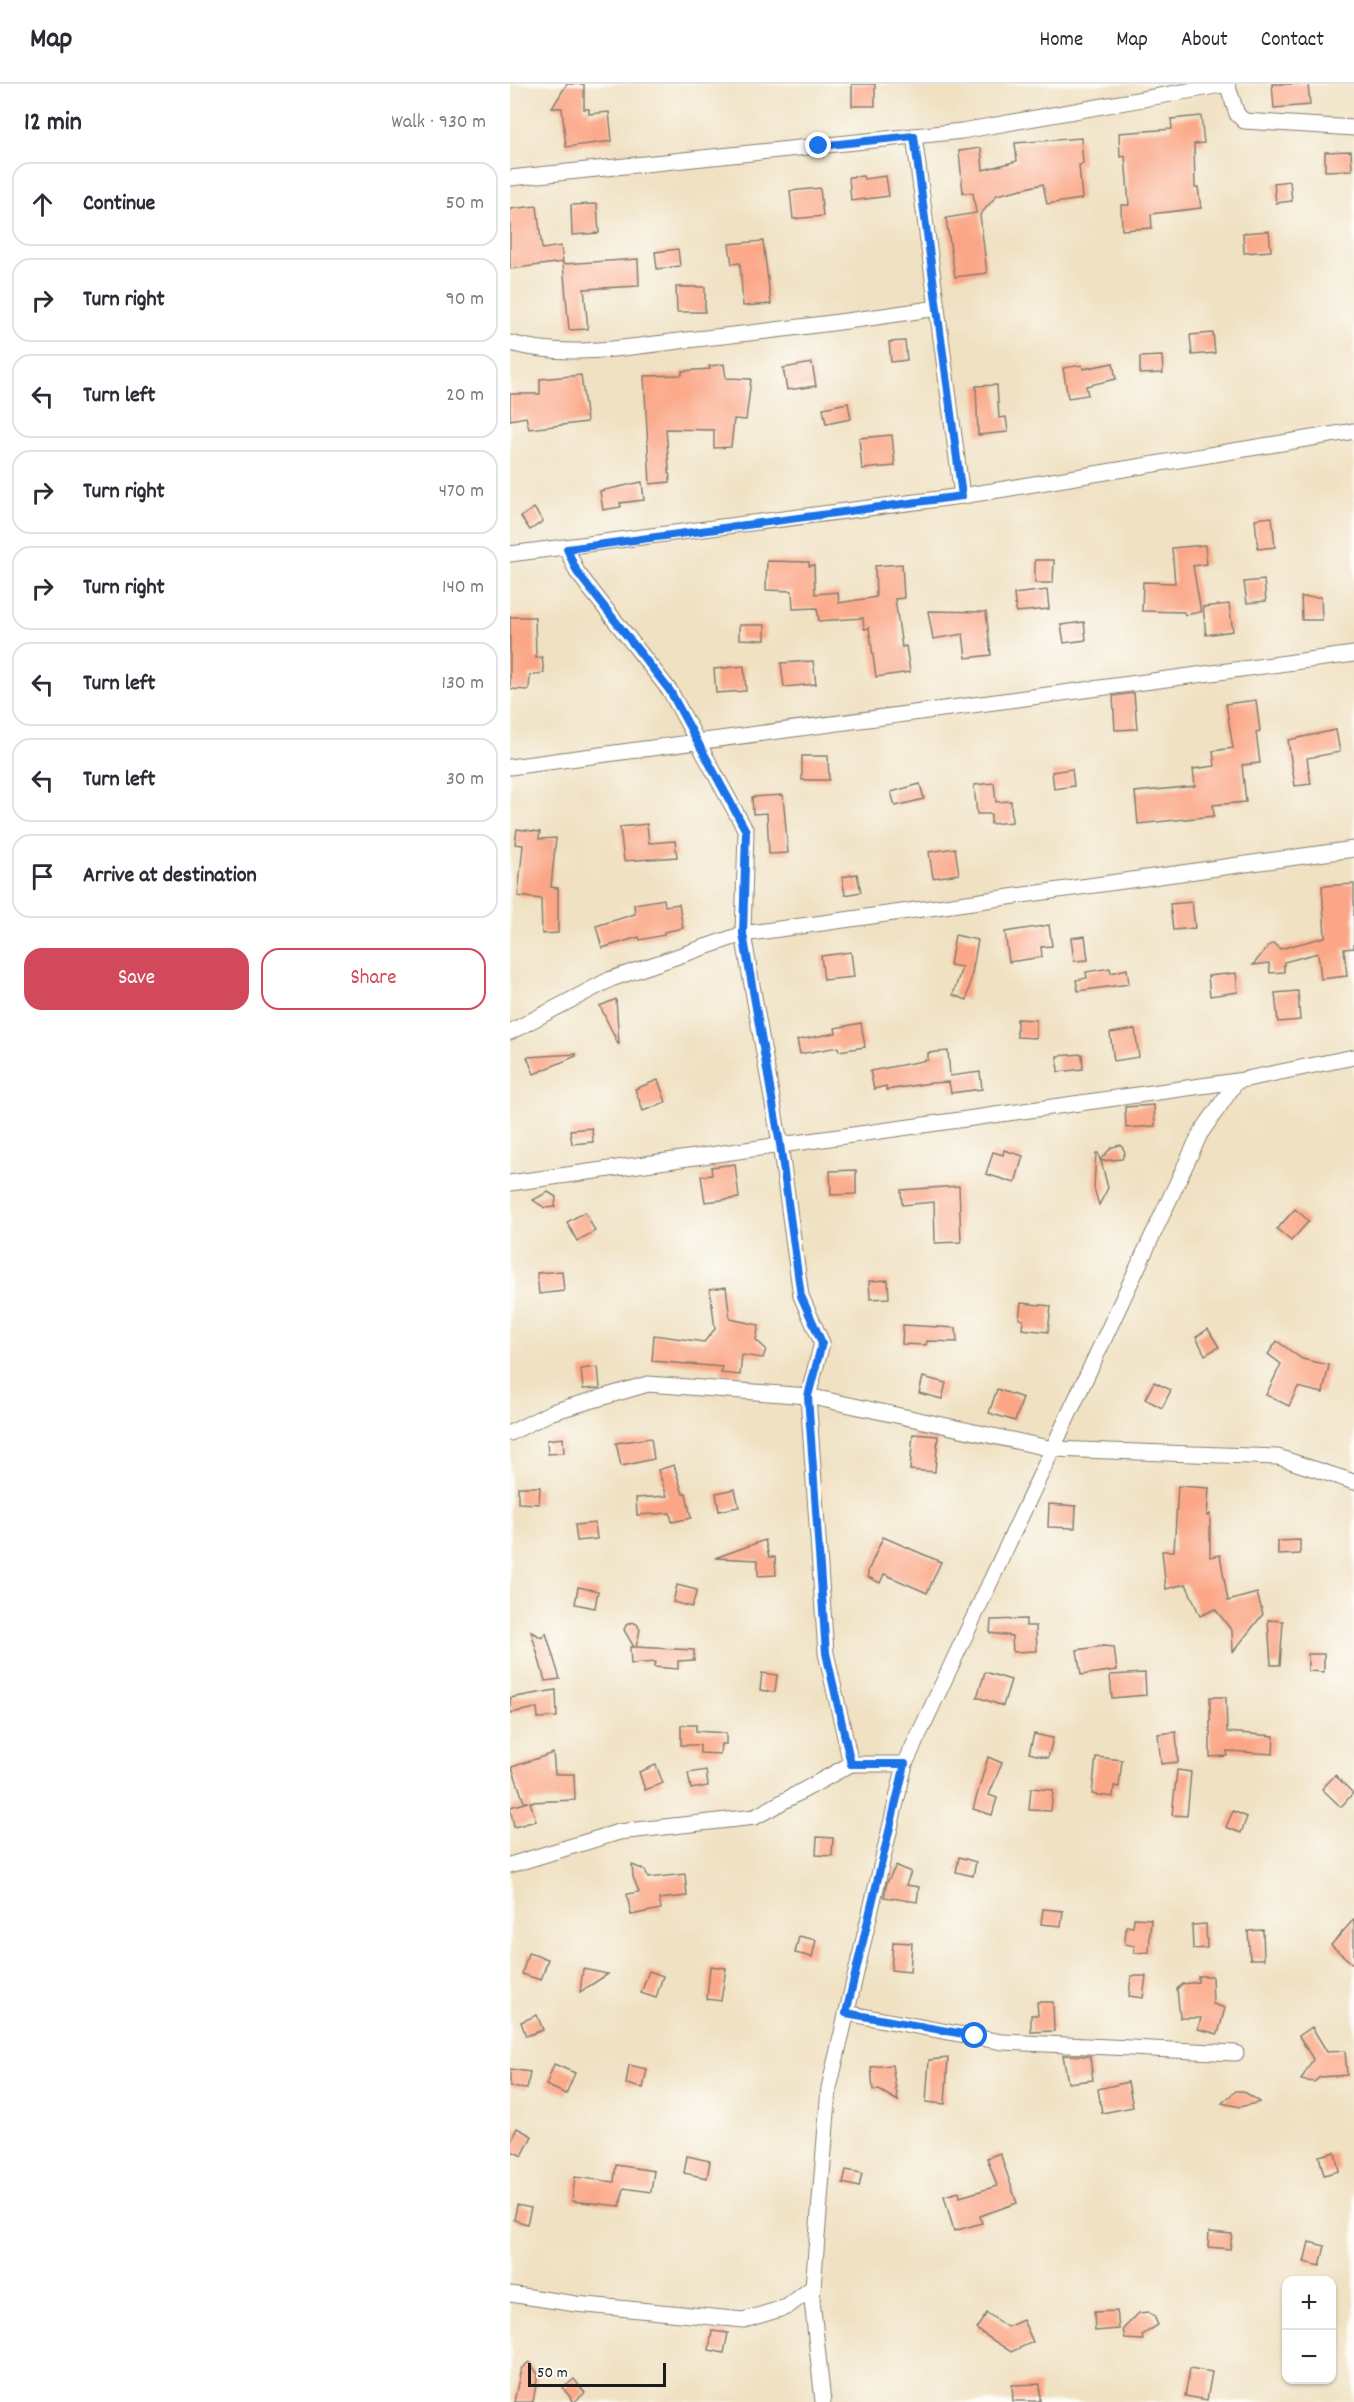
<!DOCTYPE html>
<meta charset="utf-8">
<style>
:root{--surface:#fff;--page:#f7f7f7;--text:#2b2b33;--muted:#7c7c81;--line:#e1e1e2;--accent:#d1495b}
body{margin:0;font-family:Dekko,sans-serif;background:var(--page);color:var(--text)}
.controls{position:absolute;right:18px;bottom:18px;display:grid;overflow:hidden;border-radius:12px;box-shadow:0 2px 4px #0004}
.controls button{width:54px;height:54px;display:grid;place-items:center;padding:0;border:0;border-bottom:2px solid var(--line);background:var(--surface);color:var(--text);font:30px sans-serif}
.scale{position:absolute;left:18px;bottom:15px;width:138px;box-sizing:border-box;padding-left:6px;border:3px solid #1c1c1c;border-top:0;font-size:16px;line-height:21px;white-space:nowrap;color:#1c1c1c;-webkit-text-stroke:4px #fdfcf7;paint-order:stroke}
.stop{position:absolute;width:18px;height:18px;margin:-14px;border:4px solid #1a73e8;border-radius:50%;background:#fff}
.stop.end{background:#1a73e8;border-color:#fff;box-shadow:0 2px 6px #0008}
.list{margin:0;padding:0;list-style:none}
h2{display:flex;justify-content:space-between;align-items:center;height:78px;margin:0;padding:0 24px;font-size:26px}
h2 small{font-size:20px;font-weight:400;color:var(--muted)}
.list li{display:grid;grid-template-columns:39px 1fr auto;gap:18px;align-items:center;box-sizing:border-box;height:84px;margin:0 12px 12px;padding:0 12px;border:2px solid var(--line);border-radius:18px}
.list b{display:block;font-size:22px;white-space:nowrap}
.list em{font-size:20px;font-style:normal;color:var(--muted)}
.actions{display:flex;gap:12px;padding:18px 24px}
.actions a{flex:1;padding:14px 0;border:2px solid var(--accent);border-radius:18px;text-align:center;font-size:21px;color:var(--accent)}
.actions .main{background:var(--accent);color:#fff}
.icon{flex:none;width:33px;height:33px;fill:none;stroke:currentColor;stroke-width:2;stroke-linecap:round;stroke-linejoin:round}
.map{position:relative;flex:none;width:844px;height:2318px;overflow:hidden}
header{display:flex;align-items:center;gap:36px;box-sizing:border-box;height:84px;padding:0 30px;background:var(--surface);border-bottom:2px solid var(--line)}
header strong{font-size:28px}
nav{display:flex;gap:33px;margin-inline-start:auto;font-size:21px}
main{display:flex}
aside{flex:1;background:var(--surface)}
.map>svg:first-child{display:block}
.building{fill:#fba787}
.lines{fill:none;stroke-linecap:round;stroke-linejoin:round}
.street-casing{stroke:#867e6f;stroke-width:17}
.street{stroke:#fff;stroke-width:15}
.route{stroke:#1a73e8;stroke-width:8}
</style>
<header>
<strong>Map</strong>
<nav><a>Home</a><a>Map</a><a>About</a><a>Contact</a></nav>
</header>
<main>
<aside>
<h2>12 min<small>Walk · 930 m</small></h2>
<ul class="list">
<li><svg class="icon" aria-label="ahead" viewBox="0 0 24 24"><path d="M12 20V5M6 11l6-6 6 6"/></svg><div><b>Continue</b></div><em>50 m</em></li>
<li><svg class="icon" aria-label="right" viewBox="0 0 24 24"><path d="M7 20v-9h11M14 6l5 5-5 5"/></svg><div><b>Turn right</b></div><em>90 m</em></li>
<li><svg class="icon" aria-label="left" viewBox="0 0 24 24"><path d="M17 20v-9H6M10 6l-5 5 5 5"/></svg><div><b>Turn left</b></div><em>20 m</em></li>
<li><svg class="icon" aria-label="right" viewBox="0 0 24 24"><path d="M7 20v-9h11M14 6l5 5-5 5"/></svg><div><b>Turn right</b></div><em>470 m</em></li>
<li><svg class="icon" aria-label="right" viewBox="0 0 24 24"><path d="M7 20v-9h11M14 6l5 5-5 5"/></svg><div><b>Turn right</b></div><em>140 m</em></li>
<li><svg class="icon" aria-label="left" viewBox="0 0 24 24"><path d="M17 20v-9H6M10 6l-5 5 5 5"/></svg><div><b>Turn left</b></div><em>130 m</em></li>
<li><svg class="icon" aria-label="left" viewBox="0 0 24 24"><path d="M17 20v-9H6M10 6l-5 5 5 5"/></svg><div><b>Turn left</b></div><em>30 m</em></li>
<li><svg class="icon" aria-label="arrive" viewBox="0 0 24 24"><path d="M6 21V4h12l-3 4 3 4H6"/></svg><div><b>Arrive at destination</b></div></li>
</ul>
<div class="actions"><a class="main">Save</a><a>Share</a></div>
</aside>
<div class="map">
<svg width="844" height="2318" viewBox="0 0 844 2318">
<rect width="100%" height="100%" fill="#fdfcf7"/>
<filter id="ink" filterUnits="userSpaceOnUse"><feTurbulence type="fractalNoise" baseFrequency=".0167" numOctaves="2"/><feDisplacementMap in="SourceGraphic" scale="12" xChannelSelector="R" yChannelSelector="G"/><feConvolveMatrix kernelMatrix="1 2 1 2 8 2 1 2 1" color-interpolation-filters="sRGB"/></filter>
<filter id="wash" filterUnits="userSpaceOnUse"><feTurbulence type="fractalNoise" baseFrequency=".008" numOctaves="4" result="noise"/><feDisplacementMap in="SourceGraphic" scale="24" xChannelSelector="R" yChannelSelector="G"/><feGaussianBlur stdDeviation="1.35" result="paint"/><feColorMatrix in="noise" values="0 0 0 0 0 0 0 0 0 0 0 0 0 0 0 0 0 1.4 0 .05"/><feComposite in="paint" operator="in"/></filter>
<g filter="url(#wash)">
<rect width="100%" height="100%" fill="#f0e1c2"/>
<g id="blocks">
<g class="building">
<polygon points="57,0 74,0 74,25 79,25 79,30 99,28 102,57 56,63 52,24 42,24"/>
<rect x="342" y="0" width="23" height="22"/>
<polygon points="762,0 798,0 800,21 764,24"/>
<polygon points="691,32 694,59 684,60 685,104 688,103 691,124 641,130 642,144 612,146 611,121 619,121 615,72 610,73 609,49 662,45 661,35"/>
<polygon points="571,54 573,80 569,81 572,115 537,120 533,100 487,111 470,131 477,189 445,193 436,134 466,129 463,109 453,109 449,67 471,64 473,86 507,77 505,59"/>
<polygon points="841,67 842,86 815,87 815,68"/>
<polygon points="353,92 354,95 376,92 379,112 341,117 339,93"/>
<polygon points="780,97 782,117 766,119 764,99"/>
<polygon points="310,104 313,132 283,135 280,107"/>
<polygon points="87,120 89,149 62,151 61,121"/>
<polygon points="27,122 32,165 51,162 53,178 0,185 0,125"/>
<polygon points="759,147 761,167 734,169 733,149"/>
<polygon points="253,157 261,220 233,222 230,179 222,180 219,160"/>
<polygon points="168,165 170,182 147,185 145,168"/>
<polygon points="128,175 129,202 74,205 78,245 59,246 53,180"/>
<polygon points="166,203 195,203 195,228 167,228"/>
<polygon points="703,249 705,269 682,271 680,251"/>
<polygon points="395,257 397,276 381,278 379,258"/>
<polygon points="652,272 653,289 630,290 630,273"/>
<polygon points="302,279 306,302 277,306 273,284"/>
<polygon points="603,279 606,295 576,302 578,311 558,314 553,284 572,281 573,285"/>
<polygon points="214,280 216,294 241,295 236,336 224,335 221,363 204,364 204,346 156,345 160,398 140,400 134,292 172,291 172,287 200,285 199,282"/>
<polygon points="71,291 77,338 19,345 16,333 0,336 0,310 30,310 30,295"/>
<polygon points="487,301 489,334 496,333 498,348 468,351 466,302"/>
<polygon points="338,319 341,335 316,340 313,324"/>
<polygon points="382,351 385,382 352,385 349,354"/>
<polygon points="132,398 134,416 110,419 111,423 93,426 90,407"/>
<polygon points="24,424 33,437 20,446 11,433"/>
<polygon points="762,433 765,463 748,465 745,435"/>
<polygon points="695,461 697,480 683,482 691,528 675,531 674,528 632,527 633,498 665,499 662,464"/>
<polygon points="525,476 544,476 543,499 525,499"/>
<polygon points="257,477 299,478 299,482 304,481 305,510 328,508 329,519 366,513 365,482 392,480 394,514 385,515 392,563 396,562 400,588 366,593 359,544 354,545 353,534 309,537 307,524 283,525 282,507 256,506"/>
<polygon points="754,496 756,517 737,519 734,498"/>
<polygon points="537,506 539,525 506,528 504,510"/>
<polygon points="791,513 811,513 812,536 792,536"/>
<polygon points="719,520 723,547 696,551 693,523"/>
<polygon points="418,527 476,528 481,571 456,574 453,550 423,555"/>
<polygon points="0,533 25,533 26,574 32,573 34,589 20,591 19,606 0,605"/>
<polygon points="574,538 576,556 554,559 551,541"/>
<polygon points="229,541 255,541 255,556 229,555"/>
<polygon points="303,577 306,600 274,603 271,579"/>
<polygon points="234,582 236,607 206,609 204,585"/>
<polygon points="624,609 627,645 605,646 603,612"/>
<polygon points="746,616 750,647 746,648 750,679 732,681 736,718 703,721 704,732 628,740 625,708 685,702 683,685 705,682 703,667 723,664 716,620"/>
<polygon points="826,646 830,668 797,674 801,700 785,702 778,656"/>
<polygon points="292,672 318,672 319,696 292,696"/>
<polygon points="562,685 564,702 544,705 542,688"/>
<polygon points="484,699 486,718 501,717 502,738 481,740 481,730 467,730 464,701"/>
<polygon points="410,700 414,715 385,722 381,708"/>
<polygon points="273,711 278,769 259,770 257,729 243,730 242,713"/>
<polygon points="137,740 139,759 165,757 167,773 114,777 110,743"/>
<polygon points="7,745 30,748 29,755 46,754 41,803 48,804 48,849 32,850 31,815 8,812 13,761 5,760"/>
<polygon points="445,764 449,790 423,794 419,768"/>
<polygon points="347,790 351,808 335,811 332,793"/>
<polygon points="844,800 844,864 834,865 837,892 811,895 808,869 774,878 774,888 760,889 759,879 743,881 758,862 764,859 770,865 815,853 812,802"/>
<polygon points="154,815 155,822 169,820 173,844 154,848 154,851 130,856 129,853 92,864 86,842 125,830 124,820"/>
<polygon points="682,818 685,844 663,846 660,820"/>
<polygon points="539,841 542,862 531,863 532,873 499,878 495,848"/>
<polygon points="445,851 468,856 457,916 443,911 452,883 440,881"/>
<polygon points="575,852 578,876 564,877 561,854"/>
<polygon points="341,868 344,893 314,896 311,872"/>
<polygon points="600,884 601,889 617,885 619,900 568,907 566,896 577,894 576,888"/>
<polygon points="726,889 728,908 700,912 698,892"/>
<polygon points="788,907 790,936 768,938 765,909"/>
<polygon points="106,915 109,960 108,960 90,922"/>
<polygon points="507,935 526,936 526,954 507,953"/>
<polygon points="351,939 355,963 329,967 328,963 290,970 287,956 326,949 325,944"/>
<polygon points="625,945 629,973 604,977 600,949"/>
<polygon points="438,967 440,992 470,988 472,1005 441,1009 439,998 420,999 376,1006 376,1002 364,1005 360,987 418,976 418,969"/>
<polygon points="66,970 66,972 24,990 17,973"/>
<polygon points="572,970 573,985 548,988 547,972"/>
<polygon points="148,996 156,1018 133,1027 125,1005"/>
<polygon points="644,1021 645,1042 616,1044 615,1023"/>
<polygon points="82,1044 83,1058 62,1060 60,1046"/>
<polygon points="611,1061 615,1068 612,1075 591,1077 598,1104 589,1121 584,1104 586,1069 588,1069 590,1076 602,1063"/>
<polygon points="494,1066 513,1072 505,1099 476,1090 483,1068 493,1071"/>
<polygon points="225,1080 229,1114 195,1118 191,1092 202,1091 201,1083"/>
<polygon points="346,1086 346,1110 321,1111 320,1087"/>
<polygon points="449,1102 451,1158 425,1159 424,1118 392,1121 391,1106"/>
<polygon points="38,1108 46,1113 45,1123 35,1124 23,1116"/>
<polygon points="785,1125 799,1137 781,1157 767,1145"/>
<polygon points="75,1128 85,1147 67,1157 57,1138"/>
<polygon points="52,1187 54,1207 29,1210 27,1189"/>
<polygon points="378,1196 379,1214 360,1215 359,1197"/>
<polygon points="216,1203 220,1235 249,1241 246,1256 256,1265 253,1274 232,1271 230,1291 211,1289 212,1283 142,1277 144,1251 194,1258 205,1245 200,1205"/>
<polygon points="511,1219 541,1222 538,1248 512,1245 513,1236 509,1235"/>
<polygon points="393,1241 446,1244 447,1258 417,1257 416,1261 392,1260"/>
<polygon points="698,1245 709,1263 695,1271 686,1253"/>
<polygon points="767,1257 792,1275 819,1281 813,1309 788,1303 779,1322 756,1311 771,1280 758,1270"/>
<polygon points="88,1283 90,1304 73,1305 71,1285"/>
<polygon points="413,1293 436,1299 432,1315 409,1309"/>
<polygon points="644,1298 661,1306 652,1324 635,1315"/>
<polygon points="487,1305 513,1314 505,1337 479,1329"/>
<polygon points="403,1350 428,1352 425,1388 400,1386"/>
<polygon points="53,1354 54,1369 38,1370 37,1356"/>
<polygon points="141,1354 144,1375 111,1382 106,1359"/>
<polygon points="164,1381 173,1410 176,1409 181,1434 162,1438 160,1429 127,1431 126,1414 157,1412 148,1386"/>
<polygon points="668,1402 699,1404 697,1432 700,1430 700,1473 710,1471 718,1517 747,1509 753,1530 723,1568 722,1547 705,1525 690,1532 676,1500 656,1505 652,1467 664,1467"/>
<polygon points="8,1403 30,1403 29,1420 8,1419"/>
<polygon points="225,1405 229,1423 209,1427 206,1409"/>
<polygon points="539,1420 566,1422 565,1444 538,1443"/>
<polygon points="85,1439 87,1455 67,1457 65,1441"/>
<polygon points="373,1453 431,1478 417,1509 374,1490 370,1499 358,1493 358,1487"/>
<polygon points="255,1456 259,1473 265,1473 266,1491 248,1492 248,1476 205,1474"/>
<polygon points="790,1456 790,1470 768,1471 768,1457"/>
<polygon points="167,1501 187,1506 182,1523 163,1518"/>
<polygon points="68,1503 88,1507 85,1524 65,1520"/>
<polygon points="516,1535 516,1542 526,1542 527,1567 503,1568 502,1552 480,1549 481,1536"/>
<polygon points="758,1536 773,1537 770,1581 761,1581"/>
<polygon points="122,1538 127,1540 130,1546 126,1563 184,1566 184,1576 168,1577 168,1585 144,1583 145,1578 121,1580 120,1563 124,1563 114,1546 116,1541"/>
<polygon points="21,1547 32,1554 36,1549 50,1595 35,1597"/>
<polygon points="593,1562 604,1563 607,1586 571,1591 567,1566"/>
<polygon points="798,1570 814,1570 814,1588 798,1587"/>
<polygon points="475,1588 501,1596 493,1622 467,1613"/>
<polygon points="252,1589 267,1591 265,1608 250,1606"/>
<polygon points="635,1589 636,1611 602,1614 600,1591"/>
<polygon points="46,1606 47,1633 28,1634 27,1624 0,1629 0,1614"/>
<polygon points="700,1613 716,1613 717,1648 764,1652 763,1670 717,1667 717,1672 700,1673"/>
<polygon points="171,1641 186,1641 186,1647 216,1649 216,1660 211,1660 210,1670 190,1669 190,1661 171,1661"/>
<polygon points="666,1648 668,1678 651,1680 648,1650"/>
<polygon points="524,1650 543,1654 538,1674 519,1669"/>
<polygon points="43,1669 45,1690 64,1690 65,1716 20,1718 26,1737 4,1743 0,1723 18,1718 14,1718 2,1683"/>
<polygon points="478,1673 492,1679 479,1711 487,1714 482,1731 463,1725"/>
<polygon points="586,1673 612,1676 609,1703 604,1702 603,1713 582,1710"/>
<polygon points="146,1681 153,1699 135,1706 129,1688"/>
<polygon points="196,1686 198,1702 181,1705 178,1689"/>
<polygon points="667,1686 681,1688 677,1732 662,1731"/>
<polygon points="825,1691 843,1709 831,1723 812,1705"/>
<polygon points="521,1704 543,1706 541,1727 519,1726"/>
<polygon points="723,1727 737,1733 731,1749 716,1743"/>
<polygon points="307,1753 323,1754 322,1772 306,1771"/>
<polygon points="449,1773 466,1778 463,1792 446,1788"/>
<polygon points="122,1781 135,1786 138,1794 175,1790 177,1812 149,1815 151,1825 121,1831 117,1810 129,1808 123,1793"/>
<polygon points="386,1782 401,1788 396,1801 409,1803 407,1818 374,1813 377,1798"/>
<polygon points="533,1825 553,1827 551,1842 531,1840"/>
<polygon points="624,1834 641,1835 639,1868 624,1869 625,1862 615,1860 616,1842 623,1843"/>
<polygon points="844,1835 844,1881 821,1861"/>
<polygon points="696,1840 697,1864 683,1865 682,1841"/>
<polygon points="753,1846 754,1875 740,1875 738,1847"/>
<polygon points="289,1852 306,1856 302,1873 285,1869"/>
<polygon points="383,1858 402,1859 400,1888 381,1886"/>
<polygon points="18,1869 38,1875 31,1896 12,1890"/>
<polygon points="200,1882 216,1884 211,1917 197,1915"/>
<polygon points="73,1885 98,1890 70,1908"/>
<polygon points="139,1887 153,1892 146,1914 131,1909"/>
<polygon points="621,1892 636,1892 633,1914 619,1912"/>
<polygon points="688,1892 702,1892 703,1920 715,1924 708,1950 688,1945 691,1934 670,1934 667,1905 672,1900 688,1898"/>
<polygon points="527,1918 543,1918 544,1947 521,1948 521,1931 528,1931"/>
<polygon points="27,1931 33,1946 16,1952 11,1938"/>
<polygon points="802,1943 817,1968 835,1967 837,1991 810,1993 804,1998 791,1996 803,1975 789,1952"/>
<polygon points="553,1971 580,1972 583,1996 558,1999"/>
<polygon points="438,1974 435,2020 416,2018 419,1976"/>
<polygon points="44,1980 65,1989 56,2010 36,2001"/>
<polygon points="119,1981 137,1985 133,2004 116,2000"/>
<polygon points="382,1981 388,2017 369,2006 363,2006 361,1983"/>
<polygon points="0,1985 20,1988 17,2005 0,2003"/>
<polygon points="618,1998 623,2023 592,2029 588,2005"/>
<polygon points="726,2007 733,2007 750,2018 730,2023 712,2019"/>
<polygon points="7,2044 22,2052 12,2072 0,2066 0,2059"/>
<polygon points="825,2068 829,2087 814,2091 809,2072"/>
<polygon points="490,2069 507,2119 470,2132 472,2139 444,2147 434,2112 449,2108 450,2113 487,2102 477,2074"/>
<polygon points="177,2072 200,2077 197,2094 174,2089"/>
<polygon points="106,2081 144,2087 141,2108 114,2104 110,2122 62,2117 65,2093 104,2098"/>
<polygon points="336,2086 352,2089 349,2103 333,2099"/>
<polygon points="7,2121 21,2124 17,2140 4,2136"/>
<polygon points="699,2148 722,2150 720,2165 698,2163"/>
<polygon points="799,2158 815,2162 810,2182 794,2178"/>
<polygon points="607,2227 609,2245 585,2247 584,2228"/>
<polygon points="638,2228 644,2232 648,2241 632,2251 633,2256 615,2255 613,2245 629,2229"/>
<polygon points="477,2229 497,2243 513,2236 523,2258 501,2268 466,2245"/>
<polygon points="202,2247 218,2249 214,2269 199,2266"/>
<polygon points="19,2278 28,2290 23,2318 4,2318 11,2285"/>
<polygon points="680,2284 702,2288 697,2316 675,2312"/>
<polygon points="64,2295 75,2309 64,2318 53,2304"/>
<polygon points="530,2300 530,2317 503,2317 502,2301"/>
</g>
</g>
</g>
<g filter="url(#ink)">
<use href="#blocks" fill-opacity="0" stroke="#867e6f" stroke-width="1.5"/>
<g class="lines">
<defs>
<g id="street">
<polyline points="404,52 452,412"/>
<polyline points="0,94 452,47 717,0 727,30 734,37 844,44"/>
<path d="M0,259C57,275 120,263 177,256C261,247 344,237 427,224"/>
<polyline points="57,465 67,488 160,607 236,747 233,850 270,1060 291,1212 312,1259 298,1312 316,1569 341,1680"/>
<polyline points="0,470 452,412 844,347"/>
<polyline points="0,683 844,570"/>
<polyline points="0,948 101,895 233,850 844,765"/>
<polyline points="0,1099 727,997"/>
<polyline points="0,1349 42,1328 138,1300 298,1312 543,1365 768,1373 844,1398"/>
<polyline points="0,1781 109,1748 245,1733 341,1680 395,1680"/>
<polyline points="336,1929 492,1958 726,1969"/>
<polyline points="0,2210 66,2220 234,2236 277,2223 303,2203"/>
<polyline points="313,2318 302,2216 319,2004 395,1680 690,1050 727,997 844,973"/>
</g>
</defs>
<use href="#street" class="street-casing"/>
<use href="#street" class="street"/>
</g>
</g>
<g class="lines" filter="url(#ink)">
<polyline class="route" points="309,62 404,52 452,412 57,465 67,488 160,607 236,747 233,850 270,1060 291,1212 312,1259 298,1312 316,1569 341,1680 395,1680 336,1929 465,1952"/>
</g>
</svg>
<div class="controls">
<button>+</button>
<button>−</button>
</div>
<div class="scale">50 m</div>
<div class="stop" style="left:465px;top:1952px"></div>
<div class="stop end" style="left:309px;top:62px"></div>
</div>
</main>
